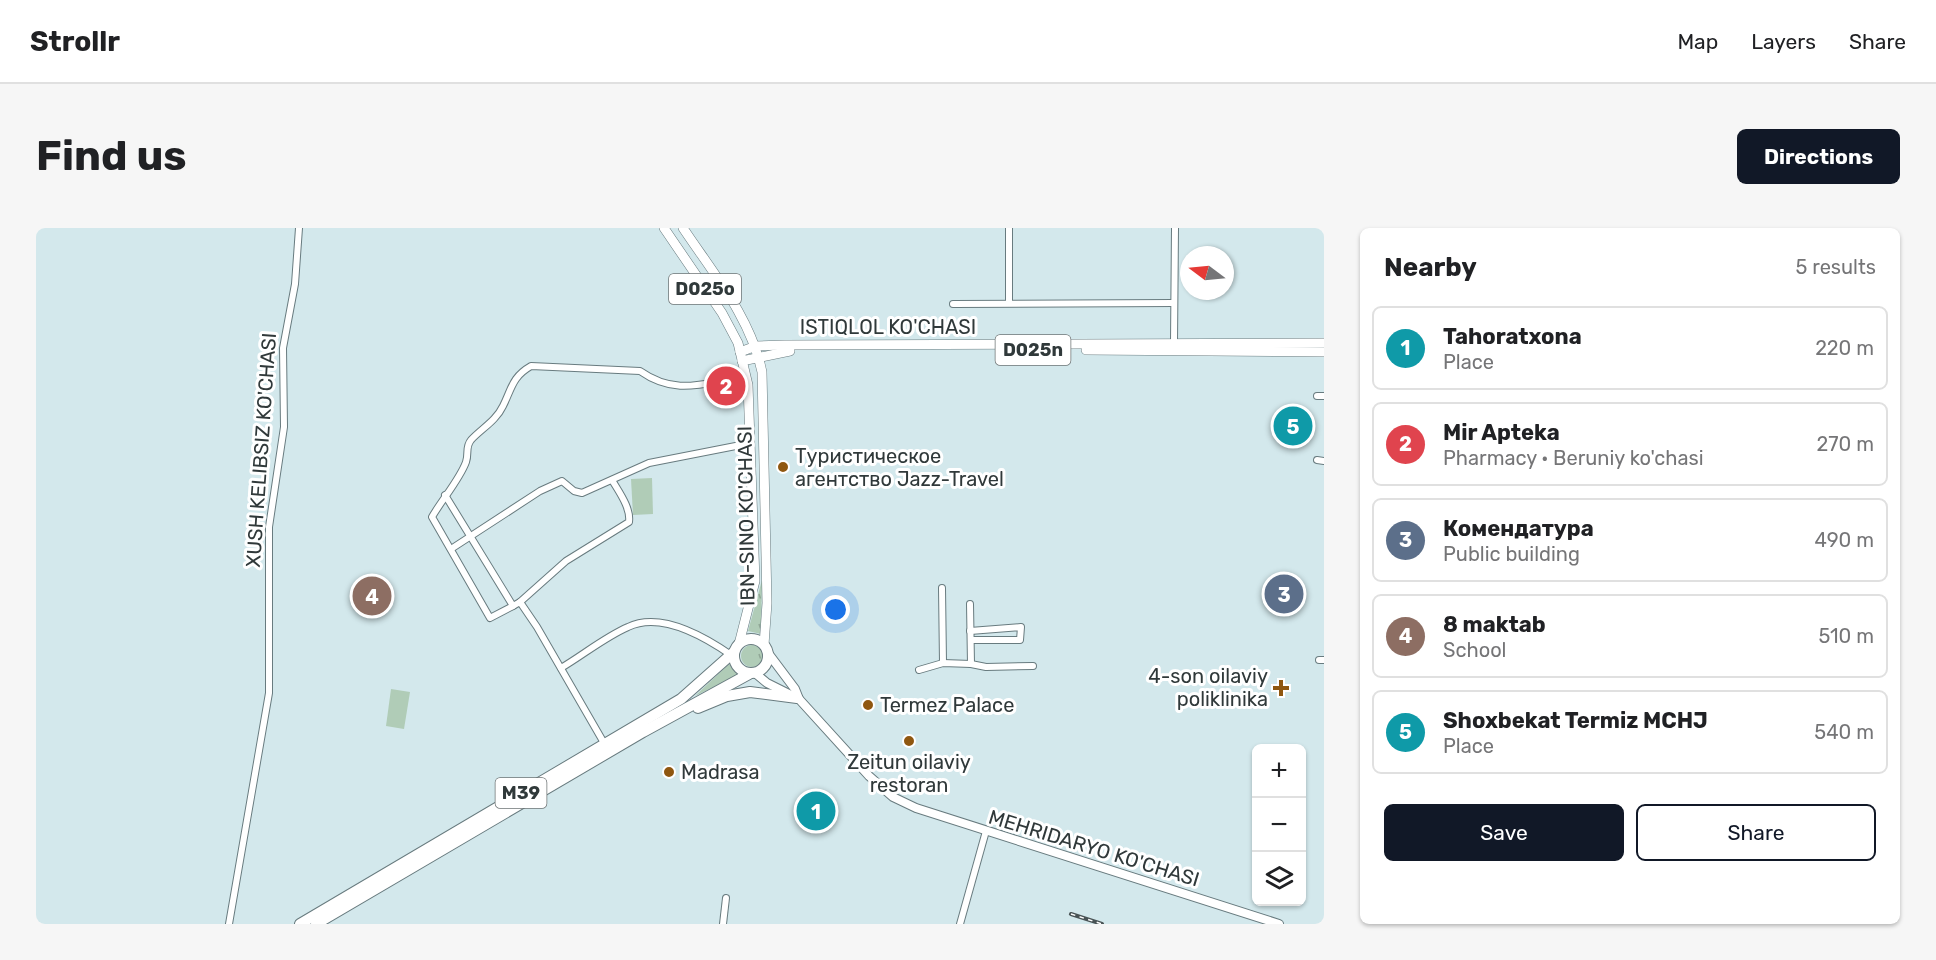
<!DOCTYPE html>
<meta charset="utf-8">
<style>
:root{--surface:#fff;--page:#f6f6f6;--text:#202124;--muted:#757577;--line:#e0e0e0;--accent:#111827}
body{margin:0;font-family:Rubik,sans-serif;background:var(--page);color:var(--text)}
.controls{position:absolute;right:18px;bottom:18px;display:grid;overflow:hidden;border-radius:9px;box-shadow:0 2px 4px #0004}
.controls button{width:54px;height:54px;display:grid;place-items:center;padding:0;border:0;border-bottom:2px solid var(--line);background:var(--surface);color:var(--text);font:30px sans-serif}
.compass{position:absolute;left:1144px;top:18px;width:54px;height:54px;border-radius:50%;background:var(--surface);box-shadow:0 2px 4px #0004;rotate:286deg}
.you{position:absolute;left:800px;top:382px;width:21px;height:21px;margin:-15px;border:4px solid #fff;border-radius:50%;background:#1a73e8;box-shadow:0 0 0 9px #1a73e833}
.badge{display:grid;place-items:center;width:39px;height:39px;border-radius:50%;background:var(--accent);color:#fff;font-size:20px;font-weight:700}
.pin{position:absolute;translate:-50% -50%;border:3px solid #fff;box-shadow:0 2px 6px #0006}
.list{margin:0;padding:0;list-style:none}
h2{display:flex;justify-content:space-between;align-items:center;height:78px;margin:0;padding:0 24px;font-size:26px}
h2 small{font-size:20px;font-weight:400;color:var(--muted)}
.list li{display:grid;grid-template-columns:39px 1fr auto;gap:18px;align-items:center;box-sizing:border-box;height:84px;margin:0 12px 12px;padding:0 12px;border:2px solid var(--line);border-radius:9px}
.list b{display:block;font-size:22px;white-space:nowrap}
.list p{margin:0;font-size:20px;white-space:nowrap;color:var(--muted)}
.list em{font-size:20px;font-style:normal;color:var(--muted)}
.actions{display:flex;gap:12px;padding:18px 24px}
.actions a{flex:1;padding:14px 0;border:2px solid var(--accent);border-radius:9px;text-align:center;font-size:21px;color:var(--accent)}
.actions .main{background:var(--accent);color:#fff}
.icon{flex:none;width:33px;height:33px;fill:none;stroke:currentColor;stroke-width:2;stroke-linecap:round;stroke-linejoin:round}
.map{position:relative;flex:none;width:1288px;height:696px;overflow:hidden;border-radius:9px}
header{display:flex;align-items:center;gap:36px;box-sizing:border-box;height:84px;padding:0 30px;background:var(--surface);border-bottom:2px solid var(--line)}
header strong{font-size:28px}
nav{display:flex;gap:33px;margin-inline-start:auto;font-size:21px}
.intro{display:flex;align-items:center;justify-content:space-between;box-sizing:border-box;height:144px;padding:0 36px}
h1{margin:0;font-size:42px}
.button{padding:15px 27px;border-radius:9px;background:var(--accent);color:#fff;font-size:21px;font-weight:700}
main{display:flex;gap:36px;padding:0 36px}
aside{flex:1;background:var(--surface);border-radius:9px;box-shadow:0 2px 4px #0004}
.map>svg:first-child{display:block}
.grass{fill:url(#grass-tufts)}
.park{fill:#b0ccb7}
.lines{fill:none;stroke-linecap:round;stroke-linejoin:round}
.minor-casing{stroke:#687b7f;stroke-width:8}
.secondary-casing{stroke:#687b7f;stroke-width:10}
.primary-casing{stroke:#687b7f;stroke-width:10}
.trunk-casing{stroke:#687b7f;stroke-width:12}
.minor{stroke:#fff;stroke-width:6}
.secondary{stroke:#fff;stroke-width:8}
.primary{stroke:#fff;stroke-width:9}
.trunk{stroke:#fff;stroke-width:10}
.rail-casing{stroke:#495355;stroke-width:4}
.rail{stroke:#fff;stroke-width:1.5;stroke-dasharray:4.5;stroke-linecap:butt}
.poi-dot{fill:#8f5710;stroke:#fff;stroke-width:2}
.labels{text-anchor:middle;stroke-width:6;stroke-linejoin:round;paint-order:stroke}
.shield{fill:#fff;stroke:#6e7475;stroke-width:1.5}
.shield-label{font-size:18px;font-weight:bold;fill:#30393a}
.street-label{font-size:20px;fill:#30393a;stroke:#fff}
.poi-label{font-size:20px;fill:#30393a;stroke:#fff;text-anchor:start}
</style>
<header>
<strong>Strollr</strong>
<nav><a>Map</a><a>Layers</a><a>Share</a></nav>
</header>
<div class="intro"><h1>Find us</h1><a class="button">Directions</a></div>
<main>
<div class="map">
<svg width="1288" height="696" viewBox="0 0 1288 696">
<defs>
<pattern id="grass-tufts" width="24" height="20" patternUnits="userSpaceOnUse" patternTransform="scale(1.5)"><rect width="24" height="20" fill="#b0ccb7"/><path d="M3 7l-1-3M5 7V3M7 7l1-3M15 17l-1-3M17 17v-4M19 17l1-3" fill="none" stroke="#90a796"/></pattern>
</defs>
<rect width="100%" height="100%" fill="#d3e8ec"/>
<g class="grass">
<polygon points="726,352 725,406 712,403"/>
<circle cx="716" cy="428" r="11"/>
<polygon points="693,436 702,447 659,468"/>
</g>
<g class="park">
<polygon points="616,250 617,286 597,287 595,251"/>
<polygon points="355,461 374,464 368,501 350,498"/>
</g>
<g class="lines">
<defs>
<g id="minor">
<polyline points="973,0 973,75"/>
<polyline points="917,76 1138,75"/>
<polyline points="1138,115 1139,0"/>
<polyline points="1281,168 1288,168"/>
<polyline points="1281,232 1288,233"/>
<polyline points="409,267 477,378 484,374 501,399 568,515"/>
<polyline points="415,321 504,263 526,253 538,263 546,265 613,235 715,215"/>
<polyline points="906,360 907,435"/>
<path d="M484,374L530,333L593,294C595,280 583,264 576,252"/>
<path d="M477,378L454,390L396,289C405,273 424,251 430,234C433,226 429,219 435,212C445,201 460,193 467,178C476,160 476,149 495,138L604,143C641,169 669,154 710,149"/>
<polyline points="934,403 985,399 984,412 935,412"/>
<polyline points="1283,432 1288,432"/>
<polyline points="935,436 950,439 997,438"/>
<path d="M525,440C547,427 569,409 592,399C625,383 669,409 695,427"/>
<polyline points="883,442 907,435 935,436 934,376"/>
<polyline points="193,696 233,465 233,299 248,199 247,120 259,56 263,0"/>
<polyline points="687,696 690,670"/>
<polyline points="924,696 950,603"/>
</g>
<g id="secondary">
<polyline points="732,425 759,461 763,471"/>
<polyline points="719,445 731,455 763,471 833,548 857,569 880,580 1243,696"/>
</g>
<g id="primary">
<polyline points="628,0 686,85 702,115 712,157 719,353 703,416"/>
<path d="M647,0C677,45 715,90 726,144L731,375L728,417"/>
<polyline points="1050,122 1288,124"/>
<polyline points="704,124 720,118 748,117 1288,115"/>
<polyline points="706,133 754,123"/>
</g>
<g id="trunk">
<circle cx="715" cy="428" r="17"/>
<polyline points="662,480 691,468 714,464 761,470"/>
<polyline points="264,696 645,471 698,424"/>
<polyline points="280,696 607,504 713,446"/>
</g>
</defs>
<use href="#minor" class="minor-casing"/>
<use href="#secondary" class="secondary-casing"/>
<use href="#primary" class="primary-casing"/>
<use href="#trunk" class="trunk-casing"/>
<use href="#minor" class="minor"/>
<use href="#secondary" class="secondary"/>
<use href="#primary" class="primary"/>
<use href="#trunk" class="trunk"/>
<defs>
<polyline id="rail" points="1035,686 1066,696"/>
</defs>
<use href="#rail" class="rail-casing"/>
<use href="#rail" class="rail"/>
</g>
<g class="poi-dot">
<circle cx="747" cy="239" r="6"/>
<path d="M1242 451h6v6h6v6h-6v6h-6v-6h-6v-6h6z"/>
<circle cx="832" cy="477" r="6"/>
<circle cx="873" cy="513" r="6"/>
<circle cx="633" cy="544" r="6"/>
</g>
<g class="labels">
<g class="shield">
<rect x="633" y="46" width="72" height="30" rx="4.5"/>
<rect x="959.5" y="107" width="75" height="30" rx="4.5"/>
<rect x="459.5" y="550" width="51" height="30" rx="4.5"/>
</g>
<g class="shield-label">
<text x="669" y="67">D025o</text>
<text x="997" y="128">D025n</text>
<text x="485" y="571">M39</text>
</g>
<g class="street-label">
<text x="852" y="106">ISTIQLOL KO'CHASI</text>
<text transform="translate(225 222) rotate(-86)" y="7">XUSH KELIBSIZ KO'CHASI</text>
<text transform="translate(710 288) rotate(-91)" y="7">IBN-SINO KO'CHASI</text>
<text transform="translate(1058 620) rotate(17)" y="7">МEHRIDARYO KO'CHASI</text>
</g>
<g class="poi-label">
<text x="759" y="235">Туристическое<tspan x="759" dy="23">агентство Jazz-Travel</tspan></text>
<text x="1232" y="455" text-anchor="end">4-son oilaviy<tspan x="1232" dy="23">poliklinika</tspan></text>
<text x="844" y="484">Termez Palace</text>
<text x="873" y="541" text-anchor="middle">Zeitun oilaviy<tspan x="873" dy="23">restoran</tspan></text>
<text x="645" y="551">Madrasa</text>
</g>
</g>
</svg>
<div class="controls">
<button>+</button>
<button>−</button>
<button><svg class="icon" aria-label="layers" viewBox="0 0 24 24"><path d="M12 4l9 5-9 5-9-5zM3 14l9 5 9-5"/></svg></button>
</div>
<svg class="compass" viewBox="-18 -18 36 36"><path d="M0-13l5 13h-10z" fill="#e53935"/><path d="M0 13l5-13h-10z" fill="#757577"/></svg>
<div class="you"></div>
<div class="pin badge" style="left:780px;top:583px;background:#0f9aa8">1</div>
<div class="pin badge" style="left:690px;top:158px;background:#e0444e">2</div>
<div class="pin badge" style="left:1248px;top:366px;background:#5c6f8a">3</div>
<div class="pin badge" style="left:336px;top:368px;background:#8d6e63">4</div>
<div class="pin badge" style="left:1257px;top:198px;background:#0f9aa8">5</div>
</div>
<aside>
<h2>Nearby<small>5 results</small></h2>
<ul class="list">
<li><span class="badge" style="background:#0f9aa8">1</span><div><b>Tahoratxona</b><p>Place</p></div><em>220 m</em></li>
<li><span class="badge" style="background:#e0444e">2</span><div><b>Mir Apteka</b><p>Pharmacy · Beruniy ko'chasi</p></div><em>270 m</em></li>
<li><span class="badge" style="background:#5c6f8a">3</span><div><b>Комендатура</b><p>Public building</p></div><em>490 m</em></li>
<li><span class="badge" style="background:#8d6e63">4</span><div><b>8 maktab</b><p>School</p></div><em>510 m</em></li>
<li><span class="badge" style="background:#0f9aa8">5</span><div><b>Shoxbekat Termiz MCHJ</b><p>Place</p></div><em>540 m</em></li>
</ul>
<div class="actions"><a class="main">Save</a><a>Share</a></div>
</aside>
</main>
